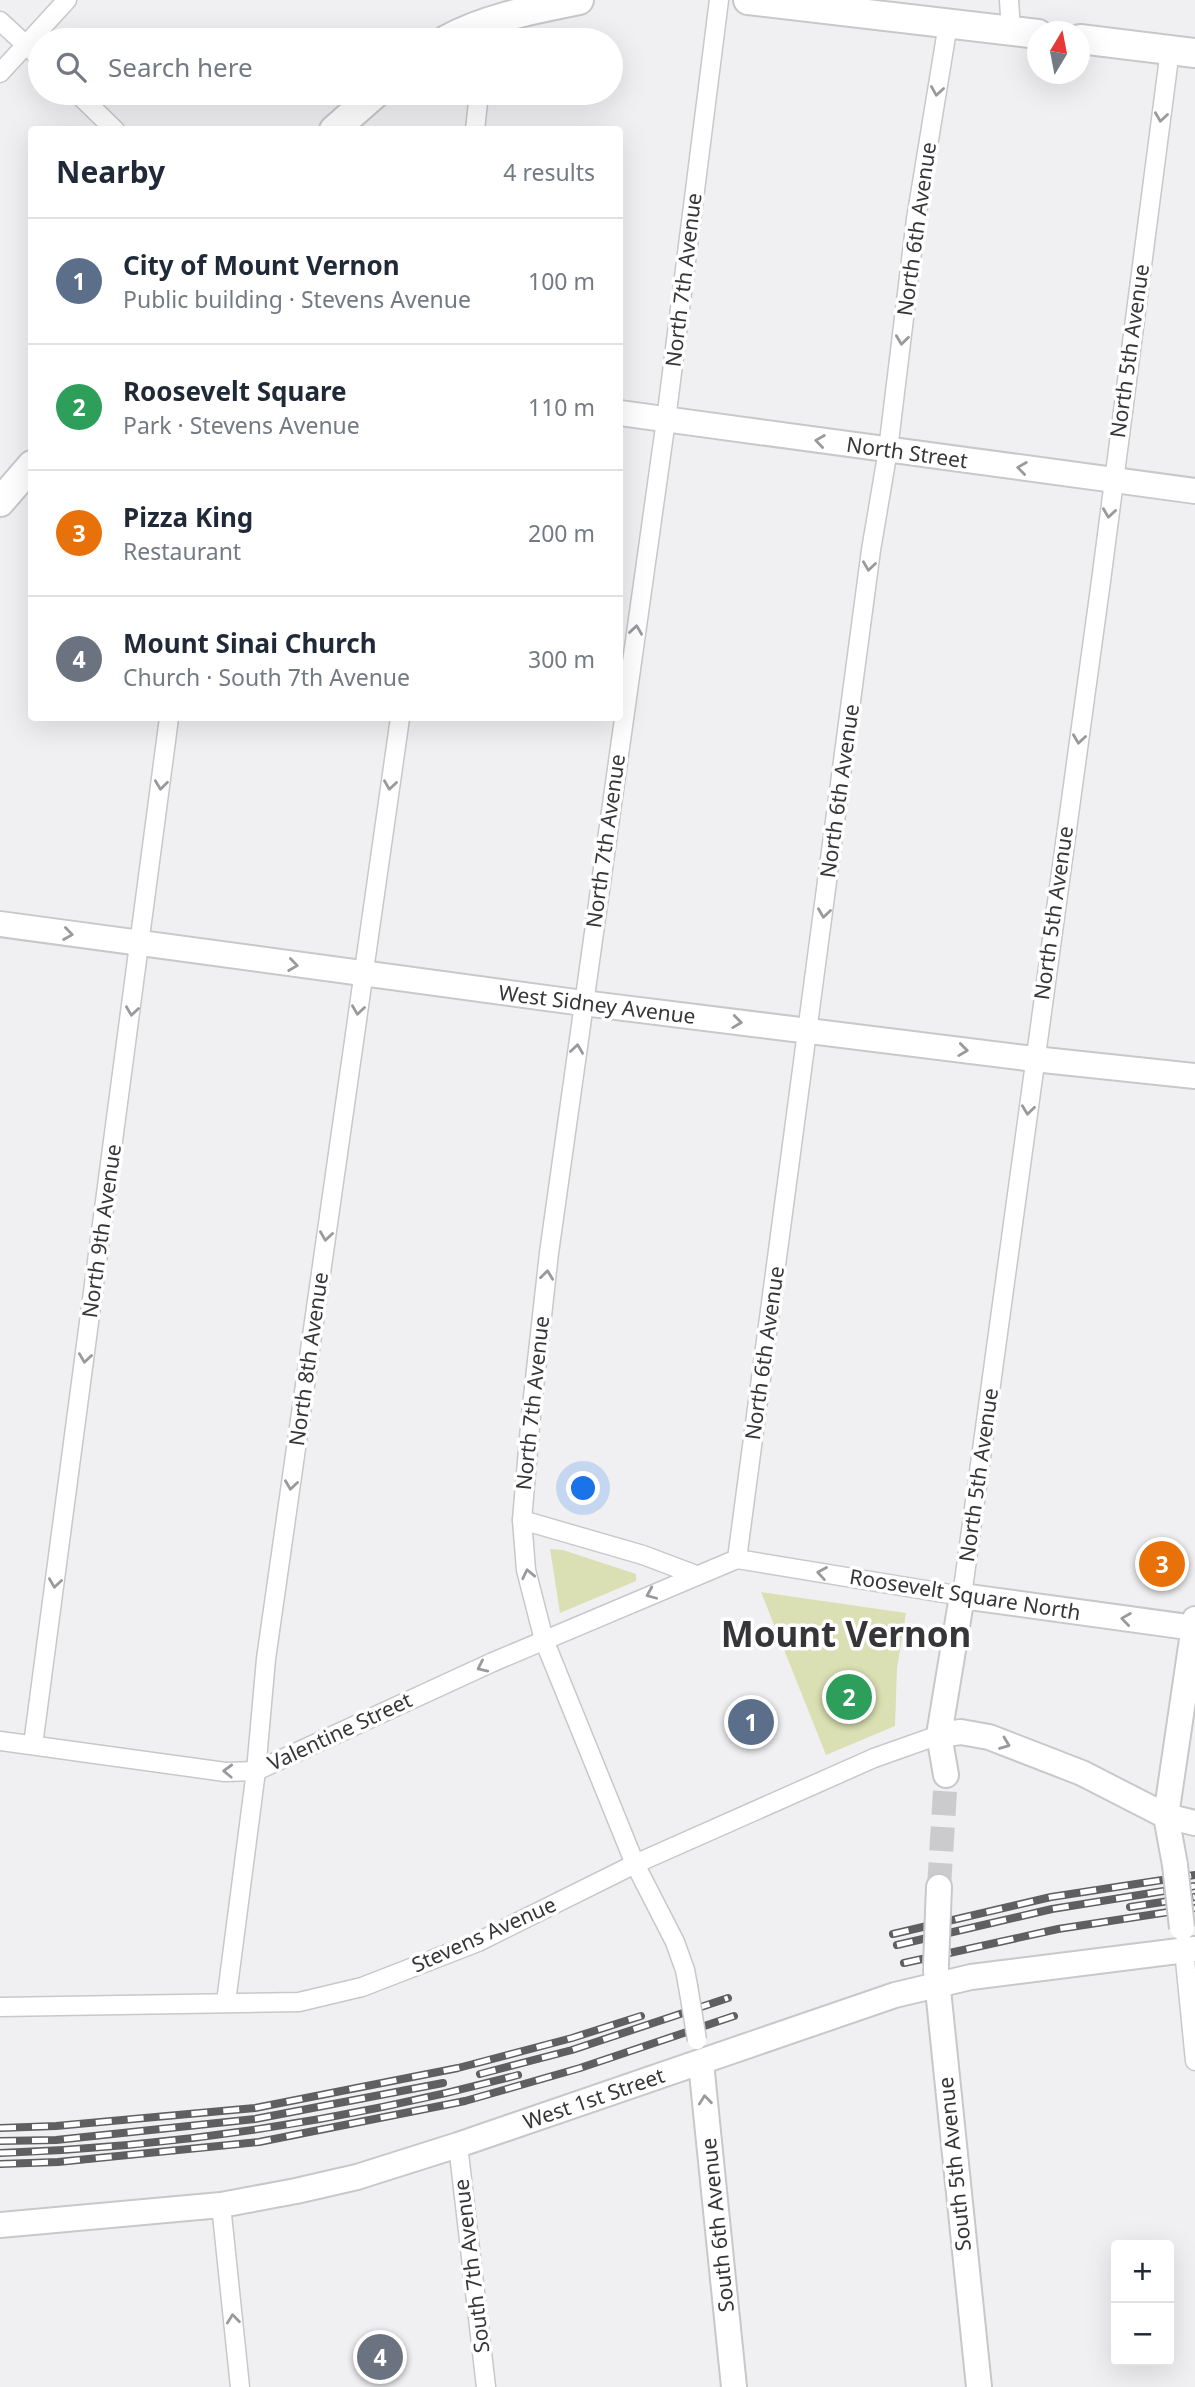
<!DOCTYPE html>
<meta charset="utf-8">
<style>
:root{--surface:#fff;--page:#f6f6f7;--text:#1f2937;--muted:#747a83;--line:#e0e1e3;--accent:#d93025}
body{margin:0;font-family:"Noto Sans",sans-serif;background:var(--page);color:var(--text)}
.controls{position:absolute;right:21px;bottom:21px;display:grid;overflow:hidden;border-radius:7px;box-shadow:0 7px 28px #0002}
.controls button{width:63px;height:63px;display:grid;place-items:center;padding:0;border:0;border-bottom:2px solid var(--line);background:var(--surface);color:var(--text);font:35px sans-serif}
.compass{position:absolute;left:1027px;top:21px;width:63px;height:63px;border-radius:50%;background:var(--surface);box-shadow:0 7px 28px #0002;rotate:10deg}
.you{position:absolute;left:584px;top:1489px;width:24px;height:24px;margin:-18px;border:5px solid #fff;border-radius:50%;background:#1a73e8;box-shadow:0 0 0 10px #1a73e833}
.badge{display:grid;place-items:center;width:46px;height:46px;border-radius:50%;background:var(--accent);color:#fff;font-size:23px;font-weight:700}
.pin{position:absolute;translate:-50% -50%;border:4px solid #fff;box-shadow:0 2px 7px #0006}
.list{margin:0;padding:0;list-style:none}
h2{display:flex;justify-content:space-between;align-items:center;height:91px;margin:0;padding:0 28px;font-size:30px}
h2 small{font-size:23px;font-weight:400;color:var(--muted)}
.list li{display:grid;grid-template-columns:46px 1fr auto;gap:21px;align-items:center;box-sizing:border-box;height:126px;padding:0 28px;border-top:2px solid var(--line)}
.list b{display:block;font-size:26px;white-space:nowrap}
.list p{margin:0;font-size:23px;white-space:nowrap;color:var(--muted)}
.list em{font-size:23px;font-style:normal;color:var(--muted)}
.icon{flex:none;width:38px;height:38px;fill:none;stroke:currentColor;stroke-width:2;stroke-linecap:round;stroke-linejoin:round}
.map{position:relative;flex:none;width:1195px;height:2387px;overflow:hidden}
.search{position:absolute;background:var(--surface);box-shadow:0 7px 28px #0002;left:28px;top:28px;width:595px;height:77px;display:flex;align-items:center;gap:18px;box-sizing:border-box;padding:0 24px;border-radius:38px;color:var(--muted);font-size:26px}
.panel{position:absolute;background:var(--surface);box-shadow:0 7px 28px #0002;left:28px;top:126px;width:595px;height:595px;border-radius:7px}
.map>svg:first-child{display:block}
.green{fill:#dae0b3}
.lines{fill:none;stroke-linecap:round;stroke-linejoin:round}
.secondary-tunnel{stroke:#cbcbce;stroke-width:24;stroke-dasharray:24 12;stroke-linecap:butt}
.street-casing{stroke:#c8c8cb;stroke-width:21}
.secondary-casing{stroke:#c8c8cb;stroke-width:28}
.primary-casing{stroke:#c8c8cb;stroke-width:32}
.street{stroke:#fff;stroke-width:18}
.secondary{stroke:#fff;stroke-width:24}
.primary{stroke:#fff;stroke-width:28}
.rail-casing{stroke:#5f5f61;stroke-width:8}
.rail{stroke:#fff;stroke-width:5;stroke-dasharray:16;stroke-linecap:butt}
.street-bridge-casing{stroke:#c8c8cb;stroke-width:21;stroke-linecap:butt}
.secondary-bridge-casing{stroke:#c8c8cb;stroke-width:28;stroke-linecap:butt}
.street-bridge{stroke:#fff;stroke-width:18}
.secondary-bridge{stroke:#fff;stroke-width:24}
.oneway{stroke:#9a9a9c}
.labels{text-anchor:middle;stroke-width:7;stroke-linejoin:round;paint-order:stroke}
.street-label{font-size:21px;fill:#363638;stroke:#fff}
.town-label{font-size:35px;font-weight:bold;fill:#363638;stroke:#fff}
</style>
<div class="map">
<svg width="1195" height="2387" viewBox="0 0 1195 2387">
<rect width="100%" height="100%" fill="#f0f0f3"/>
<g class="green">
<polygon points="550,1549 563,1550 636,1574 636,1581 560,1613"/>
<polygon points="761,1592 906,1613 897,1668 895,1726 826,1755"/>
</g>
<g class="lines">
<polyline class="secondary-tunnel" points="939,1887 946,1775"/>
<defs>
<g id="street">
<polyline points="1009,0 1011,31"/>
<polyline points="0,21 40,58"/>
<polyline points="0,73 67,0"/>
<polyline points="77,93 115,130"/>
<polyline points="475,130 479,93"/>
<polyline points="522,1520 643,1555 696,1575"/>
<polyline points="737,1559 962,1596 1101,581 1170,50"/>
<polyline points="737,1559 871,550 888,450 916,219 948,24"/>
<polyline points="0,1741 225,1772 256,1771 493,1662 737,1559"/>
<polyline points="33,1745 169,718"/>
<polyline points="1184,1950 1195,2061"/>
<polyline points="688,1986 685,1970 675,1942 635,1864 544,1640 526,1570 522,1520 531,1415 549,1253 666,420 719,0"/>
<polyline points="226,2002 256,1771 266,1659 400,718"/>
<polyline points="0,2007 299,2002 362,1987 478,1942 635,1864 874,1758 939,1735"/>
<polyline points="458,2145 486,2387"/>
<polyline points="221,2205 240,2387"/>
</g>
<g id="secondary">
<polyline points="620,413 1195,491"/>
<polyline points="0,924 583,1003 1034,1059 1195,1076"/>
<polyline points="939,1735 961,1732 989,1737 1082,1773 1166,1816 1195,1823"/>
<polyline points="946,1775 939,1735 962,1596 1195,1628"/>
<polyline points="1175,1865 1166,1816 1195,1619"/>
<polyline points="938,1912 939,1887"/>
<polyline points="936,1970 979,2387"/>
<polyline points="701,2063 734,2387"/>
<polyline points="0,2225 221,2205 296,2191 357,2177 458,2145 895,1995 971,1977 1195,1949"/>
</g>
<g id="primary">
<polyline points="748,0 1038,34"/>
<polyline points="1080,39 1195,53"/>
<path d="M446,40C486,18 535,9 579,0"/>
<polyline points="334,130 376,93"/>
<polyline points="0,502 32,465"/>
</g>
</defs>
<use href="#street" class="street-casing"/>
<use href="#secondary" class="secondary-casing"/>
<use href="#primary" class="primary-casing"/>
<use href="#street" class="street"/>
<use href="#secondary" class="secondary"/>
<use href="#primary" class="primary"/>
<defs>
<g id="rail">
<polyline points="1130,1907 1195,1897"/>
<polyline points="893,1934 1051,1897 1195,1875"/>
<polyline points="897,1945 1052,1909 1195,1886"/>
<polyline points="904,1963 1058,1929 1195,1908"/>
<polyline points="480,2074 572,2050 728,1998"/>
<polyline points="0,2128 56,2126 255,2108 458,2068 572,2038 641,2016"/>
<polyline points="0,2141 56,2140 255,2119 443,2083"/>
<path d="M0,2153C175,2147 349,2120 518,2075"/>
<polyline points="0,2164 58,2162 259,2142 465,2101 580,2068 734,2016"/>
</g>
</defs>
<use href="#rail" class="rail-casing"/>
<use href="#rail" class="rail"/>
<defs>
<polyline id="street-bridge" points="688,1986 697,2040"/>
<g id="secondary-bridge">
<polyline points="1175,1865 1182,1928"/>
<polyline points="936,1966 938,1912"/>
</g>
</defs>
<use href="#street-bridge" class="street-bridge-casing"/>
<use href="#secondary-bridge" class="secondary-bridge-casing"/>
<use href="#street-bridge" class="street-bridge"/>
<use href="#secondary-bridge" class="secondary-bridge"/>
</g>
<defs><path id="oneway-chevron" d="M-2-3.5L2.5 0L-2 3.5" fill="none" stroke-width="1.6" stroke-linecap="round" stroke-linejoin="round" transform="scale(1.75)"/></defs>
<g class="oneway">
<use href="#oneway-chevron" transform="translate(937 91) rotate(99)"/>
<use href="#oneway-chevron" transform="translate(1161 117) rotate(98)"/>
<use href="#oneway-chevron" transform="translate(902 340) rotate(97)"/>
<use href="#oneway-chevron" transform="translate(820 441) rotate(-172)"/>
<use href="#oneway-chevron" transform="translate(1022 468) rotate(-172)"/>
<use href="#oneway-chevron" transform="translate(1109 513) rotate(98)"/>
<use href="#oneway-chevron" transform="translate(869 566) rotate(98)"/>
<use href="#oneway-chevron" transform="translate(636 630) rotate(-82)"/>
<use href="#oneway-chevron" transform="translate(1079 739) rotate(98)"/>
<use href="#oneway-chevron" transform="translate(161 785) rotate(97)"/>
<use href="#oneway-chevron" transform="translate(390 785) rotate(98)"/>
<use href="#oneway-chevron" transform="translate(824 913) rotate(98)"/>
<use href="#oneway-chevron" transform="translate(68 934) rotate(8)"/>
<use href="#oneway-chevron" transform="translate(293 965) rotate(8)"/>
<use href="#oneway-chevron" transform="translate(358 1010) rotate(98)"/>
<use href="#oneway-chevron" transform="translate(132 1011) rotate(98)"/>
<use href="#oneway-chevron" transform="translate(737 1022) rotate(7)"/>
<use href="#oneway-chevron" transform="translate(577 1049) rotate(-82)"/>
<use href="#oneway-chevron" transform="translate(963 1050) rotate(7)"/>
<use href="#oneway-chevron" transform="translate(1028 1110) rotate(97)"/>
<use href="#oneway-chevron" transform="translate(326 1236) rotate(98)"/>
<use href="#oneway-chevron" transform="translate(547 1275) rotate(-83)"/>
<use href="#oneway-chevron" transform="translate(85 1358) rotate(98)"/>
<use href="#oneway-chevron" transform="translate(291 1485) rotate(98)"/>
<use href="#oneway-chevron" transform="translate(822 1573) rotate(-170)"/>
<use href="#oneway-chevron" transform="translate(528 1574) rotate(-102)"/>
<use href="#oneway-chevron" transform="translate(55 1583) rotate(98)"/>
<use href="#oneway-chevron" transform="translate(651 1594) rotate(157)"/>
<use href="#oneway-chevron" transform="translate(1126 1619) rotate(-172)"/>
<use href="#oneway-chevron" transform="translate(482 1667) rotate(155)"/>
<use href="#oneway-chevron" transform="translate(1005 1744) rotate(21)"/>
<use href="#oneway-chevron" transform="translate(228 1771) rotate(-178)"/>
<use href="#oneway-chevron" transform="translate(705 2100) rotate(-96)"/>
<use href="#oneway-chevron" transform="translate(233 2319) rotate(-96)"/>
</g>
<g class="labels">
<g class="street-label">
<text transform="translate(917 229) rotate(-82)" y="7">North 6th Avenue</text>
<text transform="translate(684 280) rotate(-83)" y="7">North 7th Avenue</text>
<text transform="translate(1130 351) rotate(-82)" y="7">North 5th Avenue</text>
<text transform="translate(907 453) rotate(8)" y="7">North Street</text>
<text transform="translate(840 791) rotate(-82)" y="7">North 6th Avenue</text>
<text transform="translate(606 841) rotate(-82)" y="7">North 7th Avenue</text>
<text transform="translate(1054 913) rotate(-82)" y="7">North 5th Avenue</text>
<text transform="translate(597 1005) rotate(7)" y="7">West Sidney Avenue</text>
<text transform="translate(102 1231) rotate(-82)" y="7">North 9th Avenue</text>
<text transform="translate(765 1353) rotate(-82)" y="7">North 6th Avenue</text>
<text transform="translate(309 1359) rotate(-82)" y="7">North 8th Avenue</text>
<text transform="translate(533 1403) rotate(-84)" y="7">North 7th Avenue</text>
<text transform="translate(979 1475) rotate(-82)" y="7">North 5th Avenue</text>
<text transform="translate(965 1595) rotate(9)" y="7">Roosevelt Square North</text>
<text transform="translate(340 1732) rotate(-25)" y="7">Valentine Street</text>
<text transform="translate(484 1935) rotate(-24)" y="7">Stevens Avenue</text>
<text transform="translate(594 2099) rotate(-19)" y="7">West 1st Street</text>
<text transform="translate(955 2164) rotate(-96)" y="7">South 5th Avenue</text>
<text transform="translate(718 2225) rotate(-96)" y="7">South 6th Avenue</text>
<text transform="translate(472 2266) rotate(-97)" y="7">South 7th Avenue</text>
</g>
<g class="town-label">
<text x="846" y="1647">Mount Vernon</text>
</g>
</g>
</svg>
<div class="controls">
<button>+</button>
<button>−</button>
</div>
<svg class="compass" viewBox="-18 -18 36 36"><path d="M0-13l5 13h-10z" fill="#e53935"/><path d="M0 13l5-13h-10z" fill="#747a83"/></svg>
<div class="you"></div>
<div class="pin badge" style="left:751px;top:1722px;background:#5c6f8a">1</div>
<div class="pin badge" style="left:849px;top:1697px;background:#2e9e5b">2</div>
<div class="pin badge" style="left:1162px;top:1564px;background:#e8710a">3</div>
<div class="pin badge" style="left:380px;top:2357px;background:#6b7280">4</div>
<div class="search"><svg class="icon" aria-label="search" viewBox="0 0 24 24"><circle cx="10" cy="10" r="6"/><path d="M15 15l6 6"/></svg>Search here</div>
<section class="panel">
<h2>Nearby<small>4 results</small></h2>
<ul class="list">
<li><span class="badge" style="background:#5c6f8a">1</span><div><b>City of Mount Vernon</b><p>Public building · Stevens Avenue</p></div><em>100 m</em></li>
<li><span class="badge" style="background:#2e9e5b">2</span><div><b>Roosevelt Square</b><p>Park · Stevens Avenue</p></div><em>110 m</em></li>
<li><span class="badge" style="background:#e8710a">3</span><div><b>Pizza King</b><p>Restaurant</p></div><em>200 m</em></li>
<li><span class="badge" style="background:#6b7280">4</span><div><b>Mount Sinai Church</b><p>Church · South 7th Avenue</p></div><em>300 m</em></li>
</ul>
</section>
</div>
